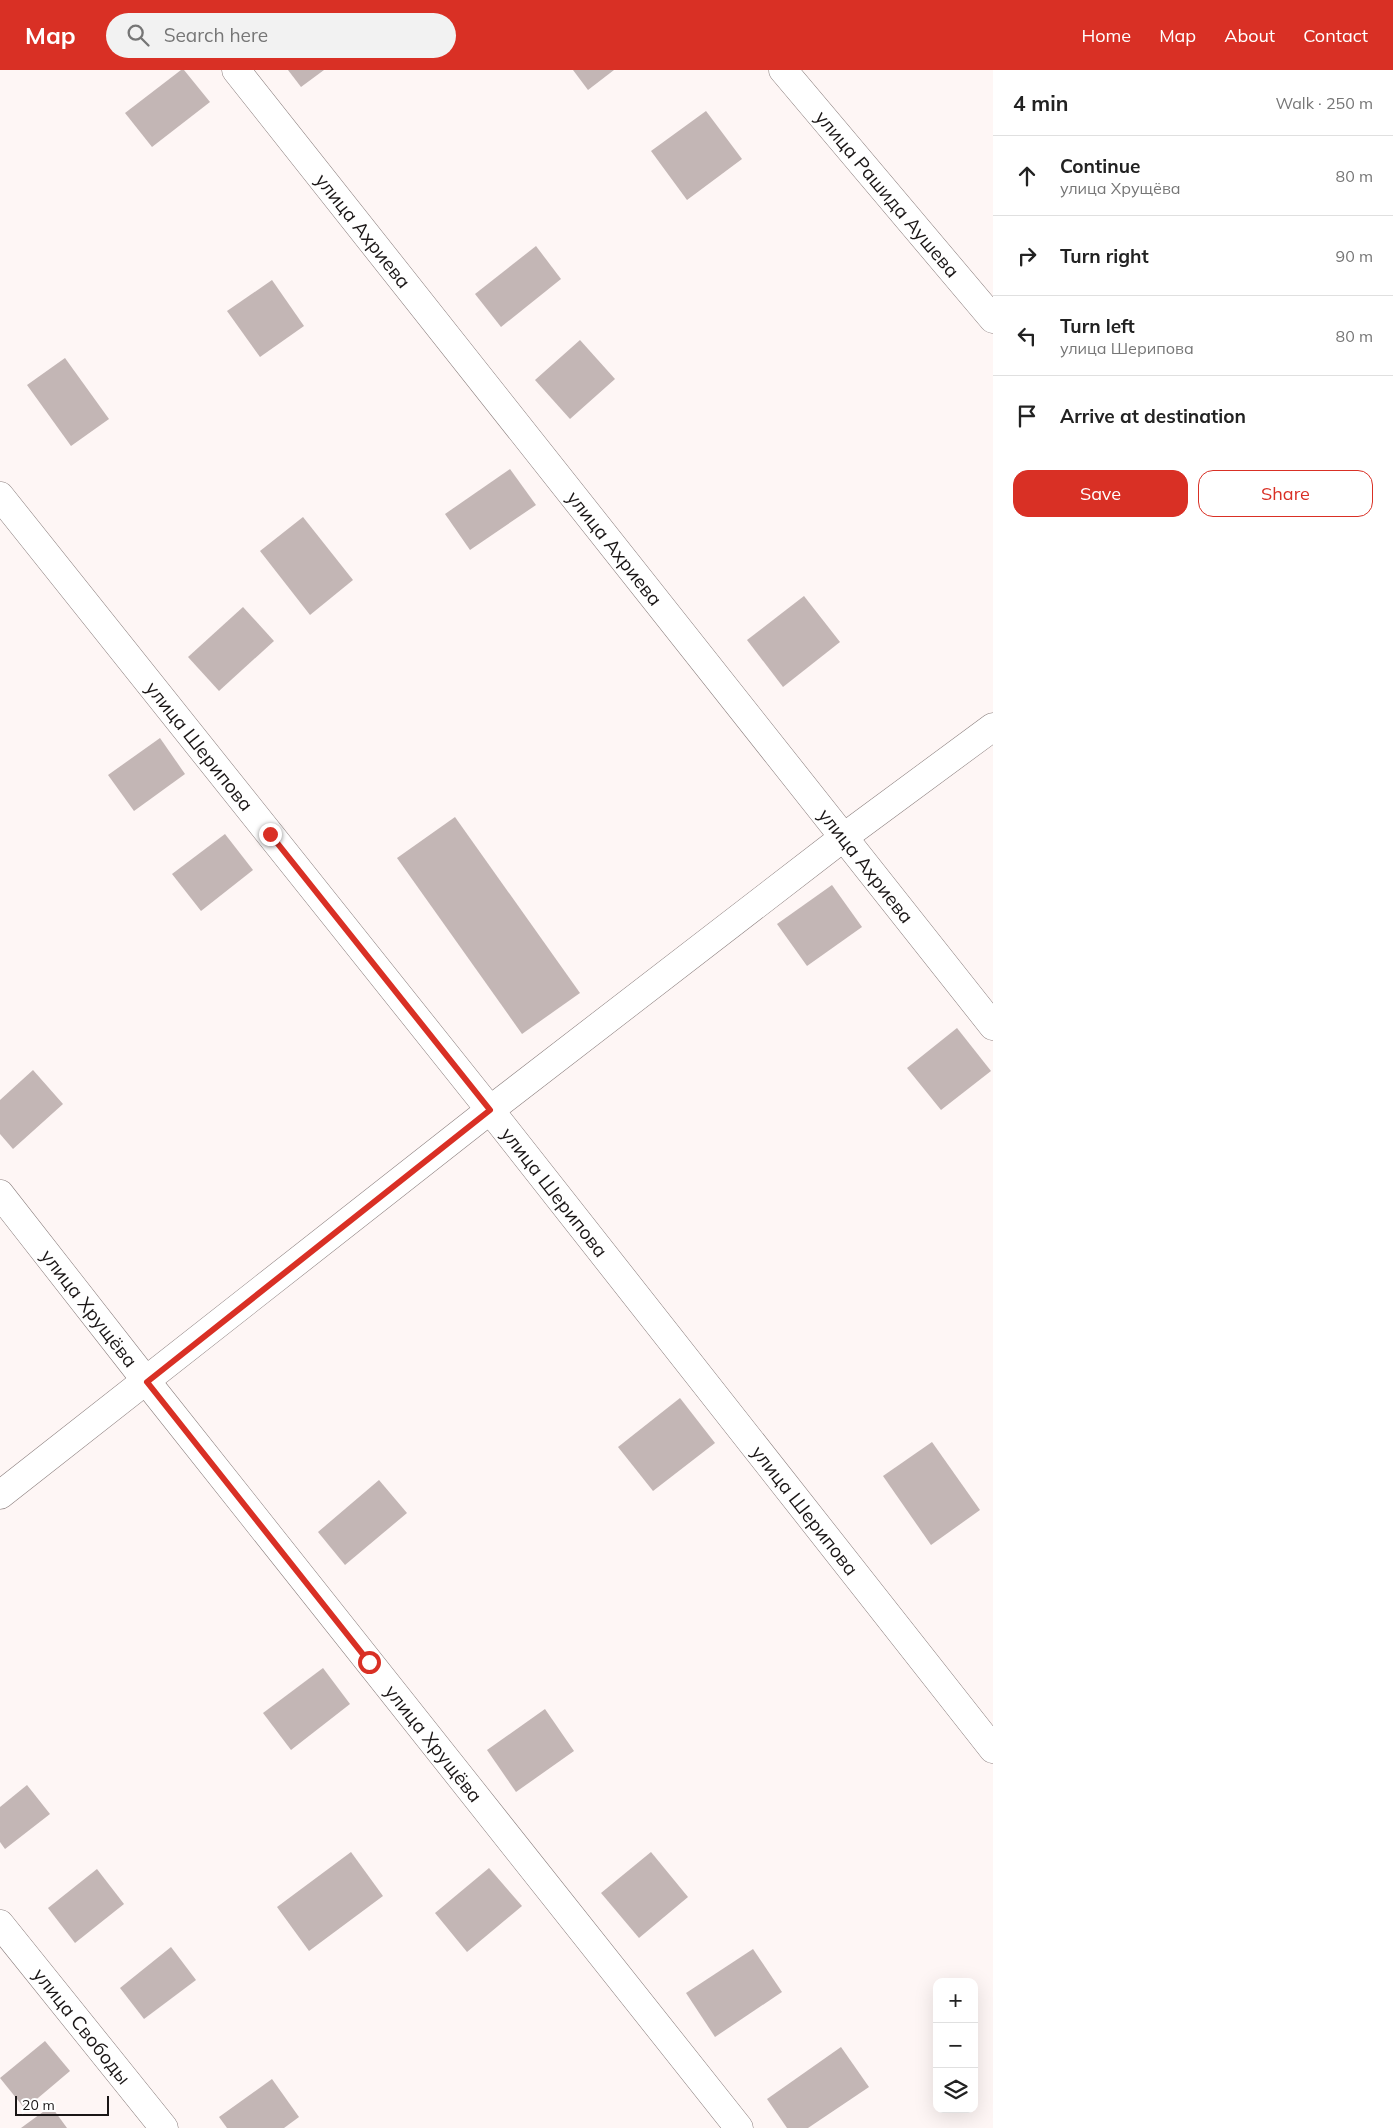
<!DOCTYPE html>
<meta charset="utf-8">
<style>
:root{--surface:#fff;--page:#f2f2f2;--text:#222;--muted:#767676;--line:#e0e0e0;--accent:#d93025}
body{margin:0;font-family:Mulish,sans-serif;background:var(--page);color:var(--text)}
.controls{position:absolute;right:15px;bottom:15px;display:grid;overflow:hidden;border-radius:10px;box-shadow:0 5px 20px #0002}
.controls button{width:45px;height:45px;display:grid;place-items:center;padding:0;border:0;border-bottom:1px solid var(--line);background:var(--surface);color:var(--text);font:25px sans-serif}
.scale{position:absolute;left:15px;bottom:12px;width:94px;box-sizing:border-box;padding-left:5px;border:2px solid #1a1616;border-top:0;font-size:14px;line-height:18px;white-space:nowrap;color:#1a1616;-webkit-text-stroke:4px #fff;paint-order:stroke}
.stop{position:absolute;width:15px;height:15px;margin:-11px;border:4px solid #d93025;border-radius:50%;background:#fff}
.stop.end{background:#d93025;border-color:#fff;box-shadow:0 1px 5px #0008}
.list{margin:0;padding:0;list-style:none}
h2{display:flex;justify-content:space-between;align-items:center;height:65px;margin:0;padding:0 20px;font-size:21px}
h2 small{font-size:16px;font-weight:400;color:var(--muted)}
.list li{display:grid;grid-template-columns:32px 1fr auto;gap:15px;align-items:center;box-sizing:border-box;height:80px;padding:0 20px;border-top:1px solid var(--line)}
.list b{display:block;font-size:19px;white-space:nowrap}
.list p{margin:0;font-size:16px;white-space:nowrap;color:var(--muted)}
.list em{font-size:16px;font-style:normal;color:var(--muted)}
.actions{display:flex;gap:10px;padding:15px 20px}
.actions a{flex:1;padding:11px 0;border:1px solid var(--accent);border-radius:15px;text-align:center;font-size:18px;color:var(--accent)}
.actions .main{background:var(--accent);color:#fff}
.icon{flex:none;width:28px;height:28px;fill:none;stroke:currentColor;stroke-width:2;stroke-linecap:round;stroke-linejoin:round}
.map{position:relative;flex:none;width:993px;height:2058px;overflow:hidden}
header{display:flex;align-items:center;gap:30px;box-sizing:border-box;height:70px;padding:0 25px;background:var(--accent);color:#fff}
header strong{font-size:24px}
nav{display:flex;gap:28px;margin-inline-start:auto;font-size:18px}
.search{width:350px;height:45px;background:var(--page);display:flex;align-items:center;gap:12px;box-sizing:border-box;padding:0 18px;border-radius:28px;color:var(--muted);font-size:19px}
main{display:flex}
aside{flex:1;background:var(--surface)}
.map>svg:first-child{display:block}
.building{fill:#c3b6b5}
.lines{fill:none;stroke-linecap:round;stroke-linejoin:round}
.street-casing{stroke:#897d7c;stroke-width:29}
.street{stroke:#fff;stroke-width:28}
.route{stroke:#d93025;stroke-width:6}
.labels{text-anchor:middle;stroke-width:4;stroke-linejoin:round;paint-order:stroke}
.street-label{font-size:19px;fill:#1a1616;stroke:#fff}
</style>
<header>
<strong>Map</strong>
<div class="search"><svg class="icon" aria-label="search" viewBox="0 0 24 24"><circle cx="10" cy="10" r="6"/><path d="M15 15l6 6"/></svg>Search here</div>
<nav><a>Home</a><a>Map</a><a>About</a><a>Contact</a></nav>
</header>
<main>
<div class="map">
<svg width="993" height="2058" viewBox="0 0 993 2058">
<rect width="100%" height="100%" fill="#fef6f5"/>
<g class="building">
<polygon points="181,0 184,0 210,32 152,77 125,43"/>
<polygon points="288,0 324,0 301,17"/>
<polygon points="573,0 614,0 588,20"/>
<polygon points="706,41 742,89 687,130 651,81"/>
<polygon points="536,176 561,209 501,257 475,224"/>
<polygon points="272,210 304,256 260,287 227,241"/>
<polygon points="580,270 615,309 570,349 535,310"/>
<polygon points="65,288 109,349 71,376 27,315"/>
<polygon points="510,399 536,435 470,480 445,444"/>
<polygon points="303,447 353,510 310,545 260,481"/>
<polygon points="804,526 840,572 783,617 747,570"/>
<polygon points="243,537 274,571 219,621 188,587"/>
<polygon points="160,668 185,704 134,741 108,705"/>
<polygon points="455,747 580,923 522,964 397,788"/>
<polygon points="225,764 253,800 201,841 172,804"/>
<polygon points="832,815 862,857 807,896 777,854"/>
<polygon points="957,958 991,1001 941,1040 907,998"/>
<polygon points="33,1000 63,1034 13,1079 0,1064 0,1030"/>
<polygon points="680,1328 715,1373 653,1421 618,1377"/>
<polygon points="932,1372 980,1440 931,1475 883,1406"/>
<polygon points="379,1410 407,1443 345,1495 318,1462"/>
<polygon points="323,1598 350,1634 291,1680 263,1643"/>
<polygon points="545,1639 574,1681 516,1722 487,1680"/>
<polygon points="27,1715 50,1744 5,1779 0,1772 0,1737"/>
<polygon points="351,1782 383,1826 309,1881 277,1837"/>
<polygon points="651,1782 688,1827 639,1868 601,1823"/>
<polygon points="489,1798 522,1836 467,1882 435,1843"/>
<polygon points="97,1799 124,1834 75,1873 48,1838"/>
<polygon points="171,1877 196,1910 144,1949 120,1918"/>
<polygon points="753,1879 782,1922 715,1967 686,1923"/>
<polygon points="45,1971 70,2001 25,2039 0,2008"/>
<polygon points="841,1977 869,2017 808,2058 787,2058 767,2029"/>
<polygon points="272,2009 299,2047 284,2058 227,2058 219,2047"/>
<polygon points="51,2036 67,2058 21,2058"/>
</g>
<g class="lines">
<defs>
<g id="street">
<path id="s1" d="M236,0L993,956"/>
<path id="s2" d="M783,0L993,249"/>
<path id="s3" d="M0,426L490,1040L993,1679"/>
<path id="s4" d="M0,1124L147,1312L739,2058"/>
<polyline points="0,1425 490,1040 844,767 993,657"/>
<path id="s5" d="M0,1854L164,2058"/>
</g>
</defs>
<use href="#street" class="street-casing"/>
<use href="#street" class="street"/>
</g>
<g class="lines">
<polyline class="route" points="270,764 490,1040 147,1312 369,1592"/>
</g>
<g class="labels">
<g class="street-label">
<text dy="7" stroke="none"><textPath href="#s2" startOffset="162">улица Рашида Аушева</textPath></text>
<text dy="7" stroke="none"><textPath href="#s1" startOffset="205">улица Ахриева</textPath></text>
<text dy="7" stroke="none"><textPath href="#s1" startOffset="610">улица Ахриева</textPath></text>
<text dy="7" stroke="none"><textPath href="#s3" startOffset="320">улица Шерипова</textPath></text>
<text dy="7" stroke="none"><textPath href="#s1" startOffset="1015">улица Ахриева</textPath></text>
<text dy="7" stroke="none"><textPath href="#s3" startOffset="890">улица Шерипова</textPath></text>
<text dy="7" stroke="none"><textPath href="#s4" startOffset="145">улица Хрущёва</textPath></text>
<text dy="7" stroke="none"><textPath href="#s3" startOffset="1295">улица Шерипова</textPath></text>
<text dy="7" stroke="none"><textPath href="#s4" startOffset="700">улица Хрущёва</textPath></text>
<text dy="7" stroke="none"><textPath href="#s5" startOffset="131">улица Свободы</textPath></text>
</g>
</g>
</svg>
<div class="controls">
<button>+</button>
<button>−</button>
<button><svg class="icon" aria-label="layers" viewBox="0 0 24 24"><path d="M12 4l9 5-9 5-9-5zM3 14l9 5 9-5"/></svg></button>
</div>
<div class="scale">20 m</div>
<div class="stop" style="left:369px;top:1592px"></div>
<div class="stop end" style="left:270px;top:764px"></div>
</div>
<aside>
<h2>4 min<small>Walk · 250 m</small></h2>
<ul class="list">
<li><svg class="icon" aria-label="ahead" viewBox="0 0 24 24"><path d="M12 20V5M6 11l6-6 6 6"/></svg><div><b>Continue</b><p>улица Хрущёва</p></div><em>80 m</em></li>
<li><svg class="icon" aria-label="right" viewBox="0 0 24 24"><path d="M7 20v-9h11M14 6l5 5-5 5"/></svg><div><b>Turn right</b></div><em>90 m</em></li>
<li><svg class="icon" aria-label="left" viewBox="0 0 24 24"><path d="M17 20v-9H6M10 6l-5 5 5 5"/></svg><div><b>Turn left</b><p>улица Шерипова</p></div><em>80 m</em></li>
<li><svg class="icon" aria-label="arrive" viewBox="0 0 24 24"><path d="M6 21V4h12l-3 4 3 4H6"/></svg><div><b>Arrive at destination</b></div></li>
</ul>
<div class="actions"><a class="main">Save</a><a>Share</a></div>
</aside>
</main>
